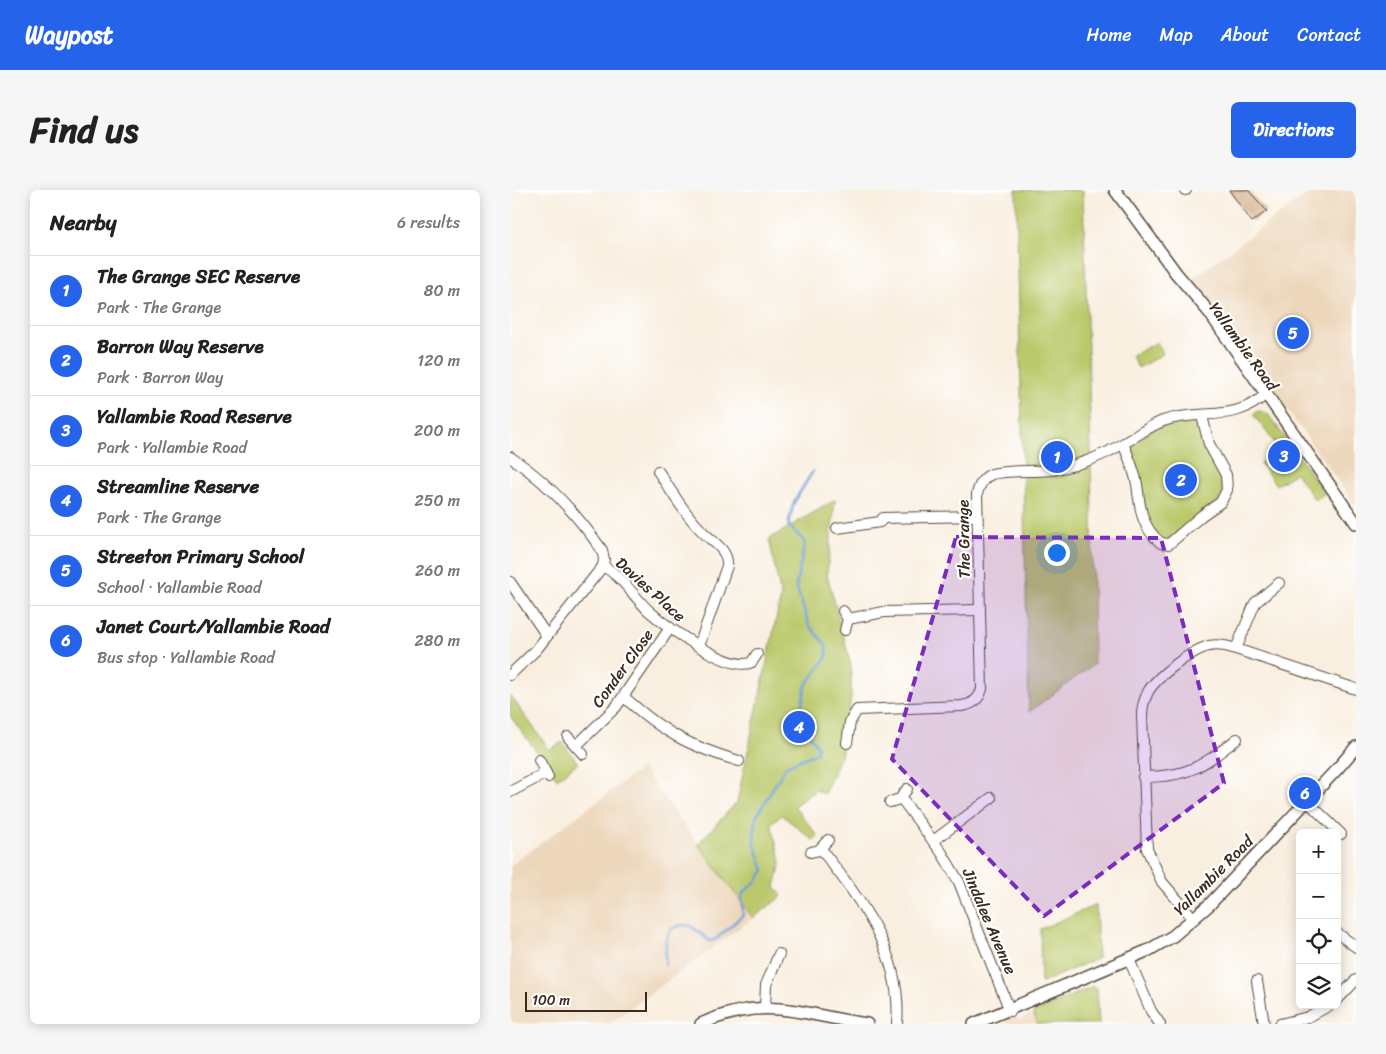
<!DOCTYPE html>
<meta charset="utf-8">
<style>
:root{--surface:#fff;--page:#f6f6f6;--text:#222;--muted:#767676;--line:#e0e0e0;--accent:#2563eb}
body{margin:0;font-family:Sriracha,sans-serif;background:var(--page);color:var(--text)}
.controls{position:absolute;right:15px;bottom:15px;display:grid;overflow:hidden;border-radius:8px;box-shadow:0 2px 12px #0003}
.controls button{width:45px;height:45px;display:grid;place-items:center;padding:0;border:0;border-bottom:1px solid var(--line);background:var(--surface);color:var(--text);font:25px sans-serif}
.scale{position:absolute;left:15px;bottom:12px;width:122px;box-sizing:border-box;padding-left:5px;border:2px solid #3b2a1e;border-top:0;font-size:14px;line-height:18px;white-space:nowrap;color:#3b2a1e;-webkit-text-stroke:4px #fff;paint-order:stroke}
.you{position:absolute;left:546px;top:362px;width:18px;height:18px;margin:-12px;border:4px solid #fff;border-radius:50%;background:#1a73e8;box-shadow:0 0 0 8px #1a73e833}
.badge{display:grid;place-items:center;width:32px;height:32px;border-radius:50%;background:var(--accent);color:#fff;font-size:16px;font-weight:700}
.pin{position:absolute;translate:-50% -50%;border:2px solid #fff;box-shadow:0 1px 5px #0006}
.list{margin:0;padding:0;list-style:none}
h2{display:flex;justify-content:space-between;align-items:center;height:65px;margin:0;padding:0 20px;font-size:21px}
h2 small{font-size:16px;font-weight:400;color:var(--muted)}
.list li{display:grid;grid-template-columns:32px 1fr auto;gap:15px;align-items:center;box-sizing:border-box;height:70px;padding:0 20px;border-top:1px solid var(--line)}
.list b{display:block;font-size:19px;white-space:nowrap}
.list p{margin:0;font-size:16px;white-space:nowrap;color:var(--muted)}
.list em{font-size:16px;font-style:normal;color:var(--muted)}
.icon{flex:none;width:28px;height:28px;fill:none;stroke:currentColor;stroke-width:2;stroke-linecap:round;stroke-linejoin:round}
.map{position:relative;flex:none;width:846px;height:834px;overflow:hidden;border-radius:8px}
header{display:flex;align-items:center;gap:30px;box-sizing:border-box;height:70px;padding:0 25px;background:var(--accent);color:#fff}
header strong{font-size:24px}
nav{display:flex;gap:28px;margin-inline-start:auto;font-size:18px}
.intro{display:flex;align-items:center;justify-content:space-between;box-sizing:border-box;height:120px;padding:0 30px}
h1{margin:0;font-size:35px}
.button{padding:12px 22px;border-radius:8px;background:var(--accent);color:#fff;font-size:18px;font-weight:700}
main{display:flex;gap:30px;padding:0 30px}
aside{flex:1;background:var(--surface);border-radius:8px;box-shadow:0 2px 12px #0003}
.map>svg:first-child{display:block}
.built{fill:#edd7bb}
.green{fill:#bbc96c;stroke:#7b7a45}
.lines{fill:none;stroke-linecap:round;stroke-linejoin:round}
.stream{stroke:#6b9dd6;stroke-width:2.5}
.building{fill:#d7b18e}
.minor-casing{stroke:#58483b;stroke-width:12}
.tertiary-casing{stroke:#58483b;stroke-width:14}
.minor{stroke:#fff;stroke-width:10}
.tertiary{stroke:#fff;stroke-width:11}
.marked{fill:#7b2cbf;fill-opacity:0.2;stroke:#7b2cbf;stroke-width:4;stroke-dasharray:10 6;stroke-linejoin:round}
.labels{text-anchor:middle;stroke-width:4.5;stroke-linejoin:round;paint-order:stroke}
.street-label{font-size:16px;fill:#3b2a1e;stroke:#fff}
</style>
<header>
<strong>Waypost</strong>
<nav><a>Home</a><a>Map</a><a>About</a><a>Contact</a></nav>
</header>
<div class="intro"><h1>Find us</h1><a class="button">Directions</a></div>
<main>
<aside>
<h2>Nearby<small>6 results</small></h2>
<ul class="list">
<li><span class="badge">1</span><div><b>The Grange SEC Reserve</b><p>Park · The Grange</p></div><em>80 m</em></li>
<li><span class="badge">2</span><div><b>Barron Way Reserve</b><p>Park · Barron Way</p></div><em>120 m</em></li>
<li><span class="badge">3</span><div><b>Yallambie Road Reserve</b><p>Park · Yallambie Road</p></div><em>200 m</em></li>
<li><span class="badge">4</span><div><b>Streamline Reserve</b><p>Park · The Grange</p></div><em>250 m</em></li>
<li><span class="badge">5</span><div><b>Streeton Primary School</b><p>School · Yallambie Road</p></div><em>260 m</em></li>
<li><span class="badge">6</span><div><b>Janet Court/Yallambie Road</b><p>Bus stop · Yallambie Road</p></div><em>280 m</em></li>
</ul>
</aside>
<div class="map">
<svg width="846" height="834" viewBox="0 0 846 834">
<rect width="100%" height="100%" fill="#fff"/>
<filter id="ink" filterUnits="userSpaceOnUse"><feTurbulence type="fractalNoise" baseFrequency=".02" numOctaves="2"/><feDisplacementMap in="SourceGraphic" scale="10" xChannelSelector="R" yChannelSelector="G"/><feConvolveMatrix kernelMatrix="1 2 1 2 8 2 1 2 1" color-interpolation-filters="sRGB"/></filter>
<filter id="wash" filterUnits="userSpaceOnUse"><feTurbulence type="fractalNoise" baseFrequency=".0096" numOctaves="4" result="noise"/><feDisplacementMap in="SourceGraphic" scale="20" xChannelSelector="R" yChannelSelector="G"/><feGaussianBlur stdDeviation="1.12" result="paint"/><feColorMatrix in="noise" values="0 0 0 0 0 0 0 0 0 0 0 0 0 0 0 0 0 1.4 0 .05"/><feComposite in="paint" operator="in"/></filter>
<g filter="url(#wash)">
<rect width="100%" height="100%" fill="#f9efe0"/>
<g class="built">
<polygon points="802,0 846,0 846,316 683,88"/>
<polygon points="132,578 243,728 99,834 0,834 0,676"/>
<polygon points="523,823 528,834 498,834 494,830 506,824 508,830"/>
</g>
<g class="green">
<polygon points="506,0 573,0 581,260 584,474 519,522"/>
<polygon points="647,152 653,164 628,178 622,166"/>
<polygon points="748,221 757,223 815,303 805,310 786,283 766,295 750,273 769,259 743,224"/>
<path d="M683,230L688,234L701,267L713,286V300L710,309L663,348L654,351L640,337L619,257C636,239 660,232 683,230Z"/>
<polygon points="325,310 317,384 341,475 341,508 331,566 314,604 306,600 284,616 308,646 303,650 272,625 261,633 271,672 265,697 272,706 243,728 188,654 227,612 271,406 259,349"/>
<polygon points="0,505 40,560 52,552 68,573 47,589 0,526"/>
<polygon points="586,715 588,768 531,793 530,739"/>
<polygon points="584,796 587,799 589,834 528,834 523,823"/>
</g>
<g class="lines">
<path class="stream" d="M155,775L156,750L160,740C180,729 183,738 200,751L206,749L233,725L232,704L247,691L254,680L244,652L246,627L276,576L306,563L308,557L289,530L296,495L317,467L316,455L299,435L286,396L295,352L278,335L284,312L303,281"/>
</g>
<g id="blocks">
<polygon class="building" points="719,0 738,0 757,21 742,32"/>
</g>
</g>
<g filter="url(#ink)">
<use href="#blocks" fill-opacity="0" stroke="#58483b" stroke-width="1"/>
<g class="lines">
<defs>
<g id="minor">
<polyline points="675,0 676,0"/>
<path d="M613,254C619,267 624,280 627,294C630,318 631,337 651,353L659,354L691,326L711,312L717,300L716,285L699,254L692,226"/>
<path d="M0,267C38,292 66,323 92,360L94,369L93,376L26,460L0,485"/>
<path d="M148,281C163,304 176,326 196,345C205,353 219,362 217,376L189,456"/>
<polyline points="327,338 370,332 373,328 467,326"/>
<path d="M93,376C112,386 123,406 139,421C156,436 221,484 242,472L247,464"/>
<polyline points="0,392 37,446"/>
<polyline points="333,421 338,429 335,440"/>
<polyline points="338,429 374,422 469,420"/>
<polyline points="726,459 745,413 769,393"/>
<path d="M114,507C153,542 178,556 229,571"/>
<polyline points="58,547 73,564"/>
<path d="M337,553L340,532L347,520L451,516C462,515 469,510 472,499L467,304C469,296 473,287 482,284C500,279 527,283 547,279C570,275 593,266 614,253C627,246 639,236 653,231C691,218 725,234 757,203"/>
<polyline points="66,556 106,517 160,438"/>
<polyline points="29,570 38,587"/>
<path d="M633,587C679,587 692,576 727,549"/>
<polyline points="0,602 36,583"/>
<polyline points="391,608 432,663 449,692 500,821"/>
<polyline points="797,611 831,644"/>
<polyline points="380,612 390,609 397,599"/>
<polyline points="423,651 481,608"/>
<path d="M311,659C351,711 393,764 387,834"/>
<polyline points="301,662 309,660 318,650"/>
<path d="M684,729L652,692L637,659L632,525C632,517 634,510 638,502C646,487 682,460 699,456C709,454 717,456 726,459L846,499"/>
<polyline points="827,743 846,757"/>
<polyline points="619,769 641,821 650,834"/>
<polyline points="747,791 754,834"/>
<polyline points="827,810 846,790"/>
<polyline points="255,817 256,795 269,764"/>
<polyline points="770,834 798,827 820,815"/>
</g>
<g id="tertiary">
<polyline points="605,0 666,83 699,122 846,333"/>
<path d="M191,834C256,804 292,825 357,834"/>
<polyline points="464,834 639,760 663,746 699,715 828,578 846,557"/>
</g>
</defs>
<use href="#minor" class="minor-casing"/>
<use href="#tertiary" class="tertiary-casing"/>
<use href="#minor" class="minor"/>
<use href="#tertiary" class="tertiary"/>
</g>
</g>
<path class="marked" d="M446,347L651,348L714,593L534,726L382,569Z"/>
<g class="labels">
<g class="street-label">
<text transform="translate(734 156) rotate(54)" y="6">Yallambie Road</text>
<text transform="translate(453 349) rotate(-91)" y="6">The Grange</text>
<text transform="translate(141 399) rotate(42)" y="6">Davies Place</text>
<text transform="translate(112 478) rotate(-54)" y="6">Conder Close</text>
<text transform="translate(703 685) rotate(-45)" y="6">Yallambie Road</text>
<text transform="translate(480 731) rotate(67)" y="6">Jindalee Avenue</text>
</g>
</g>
</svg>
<div class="controls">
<button>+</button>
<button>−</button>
<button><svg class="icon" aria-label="locate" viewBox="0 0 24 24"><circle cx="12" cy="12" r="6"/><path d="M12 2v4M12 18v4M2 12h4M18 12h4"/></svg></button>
<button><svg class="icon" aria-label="layers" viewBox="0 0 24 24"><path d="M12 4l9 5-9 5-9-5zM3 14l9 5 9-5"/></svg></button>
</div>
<div class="scale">100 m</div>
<div class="you"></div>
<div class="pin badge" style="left:547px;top:267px">1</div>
<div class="pin badge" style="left:671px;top:290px">2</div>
<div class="pin badge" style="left:774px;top:266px">3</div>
<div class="pin badge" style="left:289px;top:537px">4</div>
<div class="pin badge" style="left:783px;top:143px">5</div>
<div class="pin badge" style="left:795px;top:603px">6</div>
</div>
</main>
